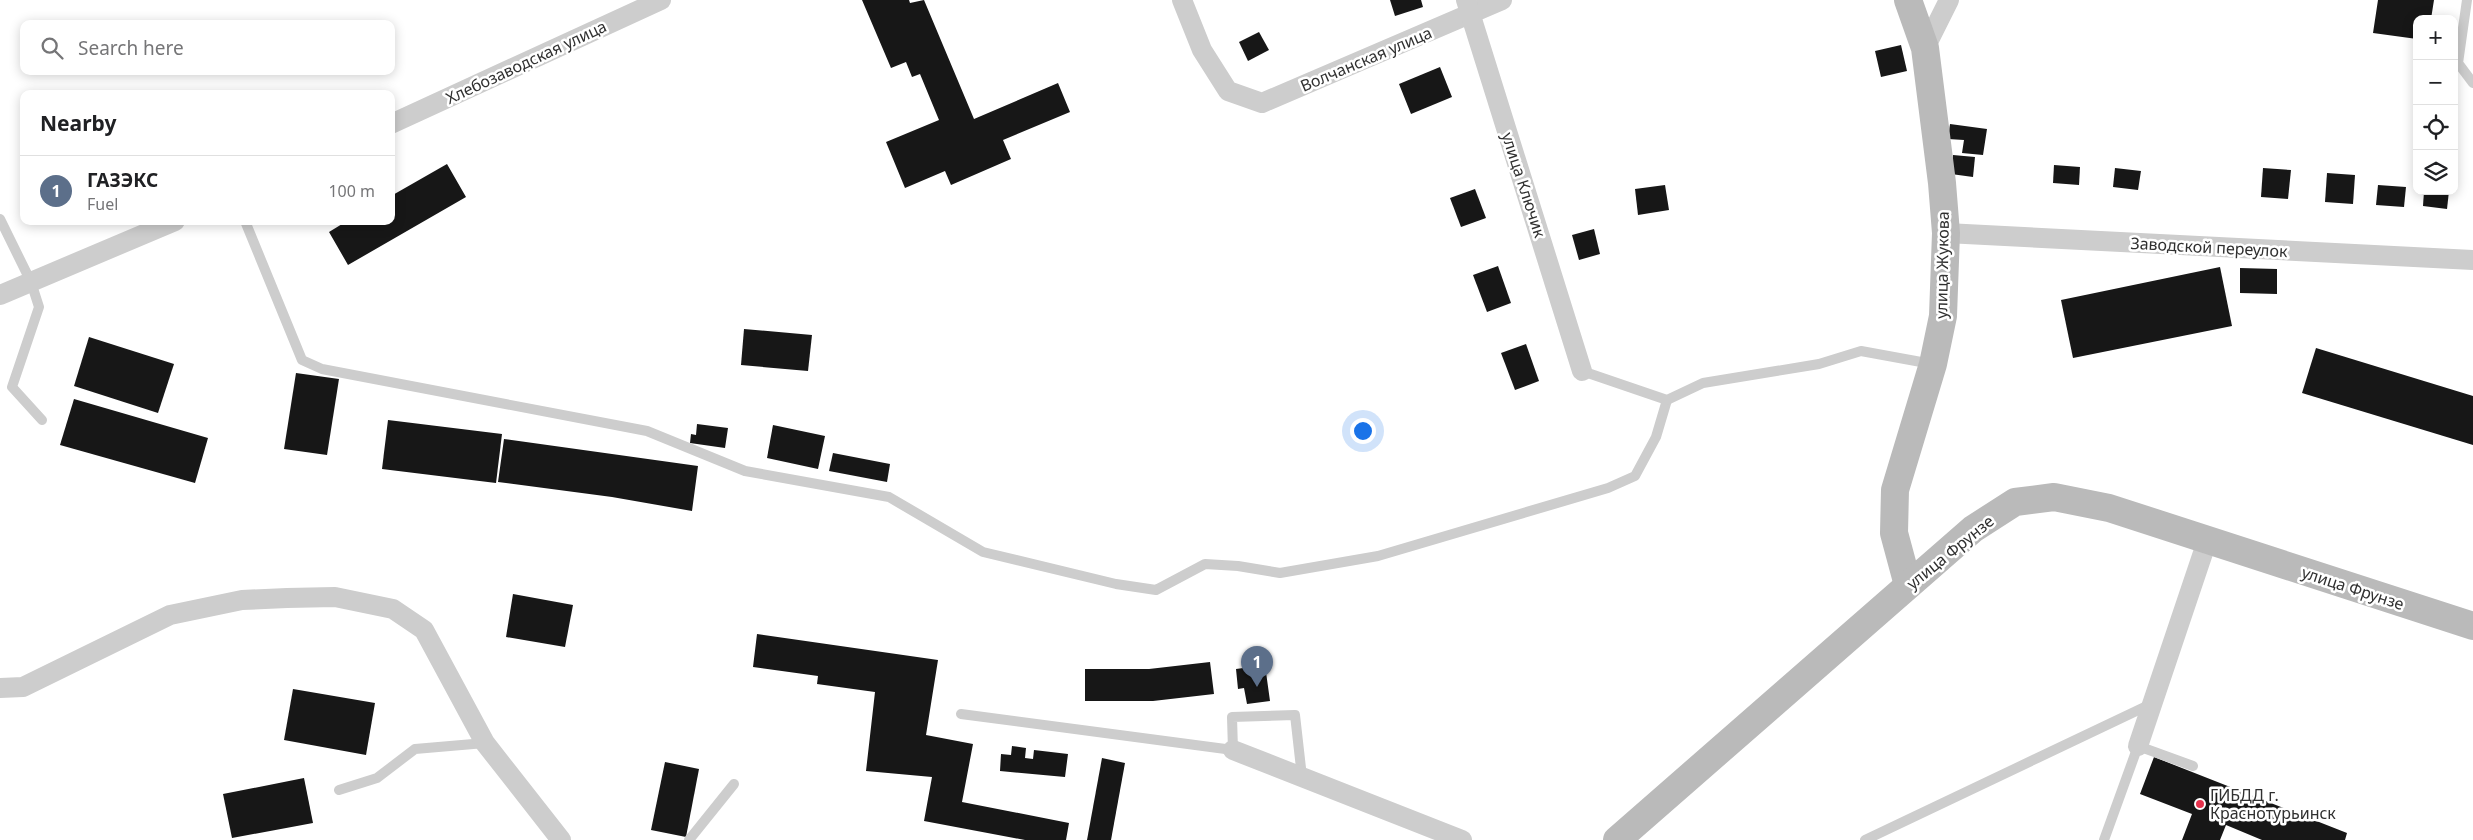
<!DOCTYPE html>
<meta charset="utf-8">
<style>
:root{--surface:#fff;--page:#f2f2f2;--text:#202124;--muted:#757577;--line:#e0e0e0;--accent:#e7324d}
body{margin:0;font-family:"Noto Sans",sans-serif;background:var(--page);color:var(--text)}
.controls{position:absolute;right:15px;top:15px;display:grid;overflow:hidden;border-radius:10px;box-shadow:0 2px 12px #0003}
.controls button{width:45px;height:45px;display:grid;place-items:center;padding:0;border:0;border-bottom:1px solid var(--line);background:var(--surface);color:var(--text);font:25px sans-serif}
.you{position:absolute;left:1362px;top:430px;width:18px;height:18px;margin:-12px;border:4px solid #fff;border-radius:50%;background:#1a73e8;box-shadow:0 0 0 8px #1a73e833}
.badge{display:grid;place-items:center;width:32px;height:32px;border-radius:50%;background:var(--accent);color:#fff;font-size:16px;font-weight:700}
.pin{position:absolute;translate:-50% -41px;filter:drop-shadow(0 1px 2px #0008)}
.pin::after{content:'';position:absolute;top:26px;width:18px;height:15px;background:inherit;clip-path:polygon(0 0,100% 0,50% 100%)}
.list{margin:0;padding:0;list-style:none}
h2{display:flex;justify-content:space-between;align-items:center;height:65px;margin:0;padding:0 20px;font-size:21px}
h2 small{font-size:16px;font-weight:400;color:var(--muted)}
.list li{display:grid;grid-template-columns:32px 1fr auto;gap:15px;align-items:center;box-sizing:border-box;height:70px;padding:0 20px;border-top:1px solid var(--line)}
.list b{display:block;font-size:19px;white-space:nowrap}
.list p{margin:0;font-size:16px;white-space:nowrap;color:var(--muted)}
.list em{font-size:16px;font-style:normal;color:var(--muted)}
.icon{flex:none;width:28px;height:28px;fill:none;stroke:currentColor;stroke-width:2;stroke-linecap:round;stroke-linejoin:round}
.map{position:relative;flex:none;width:2473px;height:840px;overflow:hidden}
.search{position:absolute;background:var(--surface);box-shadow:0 2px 12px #0003;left:20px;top:20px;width:375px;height:55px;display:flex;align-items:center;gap:12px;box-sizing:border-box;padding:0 18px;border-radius:10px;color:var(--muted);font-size:19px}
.panel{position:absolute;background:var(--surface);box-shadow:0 2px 12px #0003;left:20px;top:90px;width:375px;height:135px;border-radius:10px}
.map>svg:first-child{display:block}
.building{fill:#171717}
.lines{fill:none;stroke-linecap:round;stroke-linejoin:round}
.lane{stroke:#cdcdcd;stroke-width:10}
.street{stroke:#cdcdcd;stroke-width:20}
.secondary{stroke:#bababa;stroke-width:28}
.poi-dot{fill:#e7324d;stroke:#fff;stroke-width:2}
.labels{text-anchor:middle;stroke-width:5;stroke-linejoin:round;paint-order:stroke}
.street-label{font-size:16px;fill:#303030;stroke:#fff}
.poi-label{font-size:16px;fill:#303030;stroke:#fff;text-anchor:start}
</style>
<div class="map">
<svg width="2473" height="840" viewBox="0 0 2473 840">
<rect width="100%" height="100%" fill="#fff"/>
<g class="building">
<polygon points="862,0 909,0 910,3 924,0 974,119 1058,83 1070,112 1003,140 1011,159 951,185 945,171 905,188 886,142 939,120 920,74 912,77 906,62 891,68"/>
<polygon points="1390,0 1421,0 1423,7 1395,16"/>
<polygon points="2378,0 2434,0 2431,19 2417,19 2417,39 2373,33"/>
<polygon points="1259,32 1269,50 1248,61 1239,42"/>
<polygon points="1901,45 1907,71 1881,77 1875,51"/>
<polygon points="1440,67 1452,97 1411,114 1399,84"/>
<polygon points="1950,124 1987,129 1983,155 1962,153 1964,140 1948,139"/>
<polygon points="1953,155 1975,157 1973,177 1951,174"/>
<polygon points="447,164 466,197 348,265 329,232 347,221 391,221 391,196"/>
<polygon points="2054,165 2080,167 2079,185 2053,183"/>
<polygon points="2115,168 2141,171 2138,190 2113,187"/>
<polygon points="2263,168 2291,170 2288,199 2261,197"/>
<polygon points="2327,173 2355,175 2353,204 2325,202"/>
<polygon points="1665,185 1669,210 1638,215 1635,189"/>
<polygon points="2378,185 2406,187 2404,207 2376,205"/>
<polygon points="1475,189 1486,218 1461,227 1450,198"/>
<polygon points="2424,191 2449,191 2447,209 2423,206"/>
<polygon points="1594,229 1600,254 1579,260 1572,235"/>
<polygon points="1498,266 1511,303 1487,312 1473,275"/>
<polygon points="2220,267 2232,326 2073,358 2061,300"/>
<polygon points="2240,268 2277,269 2277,294 2240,293"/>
<polygon points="744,329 812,335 808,371 741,365"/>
<polygon points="89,337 174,364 158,413 74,386"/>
<polygon points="1526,344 1539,381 1515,390 1501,353"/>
<polygon points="2316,348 2473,396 2473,445 2302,393"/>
<polygon points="296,373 339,379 327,455 284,449"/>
<polygon points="74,399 208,438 195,483 60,445"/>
<polygon points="388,420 502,434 496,483 382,469"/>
<polygon points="697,424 728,428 725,448 690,443 691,434 696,435"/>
<polygon points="773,425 825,436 818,469 767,458"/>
<polygon points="504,439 698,466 692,511 612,497 498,482"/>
<polygon points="833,453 890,464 887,482 829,471"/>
<polygon points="513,594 573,605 565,647 506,637"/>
<polygon points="757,634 938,660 926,735 973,744 962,802 1069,823 1066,840 1025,840 924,821 932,777 866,771 875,692 817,684 818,676 753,667"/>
<polygon points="1210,662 1214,694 1153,701 1085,701 1085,669 1149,669"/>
<polygon points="1265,665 1270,701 1247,704 1244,688 1238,689 1236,669"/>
<polygon points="293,689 375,703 366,755 284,740"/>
<polygon points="1012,746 1026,748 1025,758 1033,759 1034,750 1068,754 1065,777 1000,771 1001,754 1011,755"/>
<polygon points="2154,757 2347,833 2345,840 2262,840 2226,825 2220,840 2182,840 2192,814 2140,794"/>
<polygon points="1102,758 1125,763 1111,840 1087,840"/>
<polygon points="665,762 699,769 686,837 651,830"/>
<polygon points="304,778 313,823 232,838 223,794"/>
</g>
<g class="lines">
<g class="lane">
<polyline points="2467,0 2458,63 2473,83"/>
<polyline points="0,219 31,282 39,307 12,387 42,420"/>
<polyline points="245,221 302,360 322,369 647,431 745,471 889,497 983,552 1116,584 1156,590 1205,564 1238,566 1280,573 1378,556 1608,488 1635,476 1656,437 1667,400"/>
<polyline points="1582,371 1667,400 1703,383 1819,364 1861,351 1932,364"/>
<polyline points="961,714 1233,750 1232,717 1295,715 1302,777"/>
<polyline points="339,790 377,778 415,749 485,743"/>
<polyline points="689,840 734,784"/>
<polyline points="1865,840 2151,704"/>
<polyline points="2104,840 2138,746 2193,766"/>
</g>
<g class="street">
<polyline points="1182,0 1202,50 1228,91 1262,103 1502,0"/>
<polyline points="1466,0 1582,371"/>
<polyline points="1925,48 1949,0"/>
<polyline points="391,124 661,0"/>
<polyline points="1946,233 2473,260"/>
<polyline points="0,295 175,221"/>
<polyline points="0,688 23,687 170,615 242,600 287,598 335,597 393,609 424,630 485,743 561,840"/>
<polyline points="2138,746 2207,541"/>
<polyline points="1233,750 1462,840"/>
</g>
<g class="secondary">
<polyline points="1908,585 1894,533 1895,490 1933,364 1943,316 1946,233 1942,183 1925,48 1908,0"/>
<polyline points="1617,840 1973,529 2015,502 2054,497 2109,508 2473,626"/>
</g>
</g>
<circle class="poi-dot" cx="2200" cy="804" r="5"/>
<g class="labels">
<g class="street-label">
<text transform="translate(1366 59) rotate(-23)" y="6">Волчанская улица</text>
<text transform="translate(526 62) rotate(-25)" y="6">Хлебозаводская улица</text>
<text transform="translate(1524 185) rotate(72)" y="6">улица Ключик</text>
<text transform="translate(2209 247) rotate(3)" y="6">Заводской переулок</text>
<text transform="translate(1942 265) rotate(-89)" y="6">улица Жукова</text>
<text transform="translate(1950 552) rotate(-39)" y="6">улица Фрунзе</text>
<text transform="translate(2353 588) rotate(18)" y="6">улица Фрунзе</text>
</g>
<g class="poi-label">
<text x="2210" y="801">ГИБДД г.<tspan x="2210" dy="18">Краснотурьинск</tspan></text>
</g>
</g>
</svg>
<div class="controls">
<button>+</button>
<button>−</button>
<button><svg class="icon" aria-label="locate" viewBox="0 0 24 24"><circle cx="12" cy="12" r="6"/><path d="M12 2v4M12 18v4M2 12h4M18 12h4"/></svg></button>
<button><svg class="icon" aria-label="layers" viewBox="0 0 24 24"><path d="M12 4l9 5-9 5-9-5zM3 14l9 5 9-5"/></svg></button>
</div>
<div class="you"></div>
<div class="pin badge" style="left:1257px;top:687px;background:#5c6f8a">1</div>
<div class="search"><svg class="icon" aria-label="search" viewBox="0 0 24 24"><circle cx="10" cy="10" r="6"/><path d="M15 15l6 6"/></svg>Search here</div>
<section class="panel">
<h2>Nearby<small></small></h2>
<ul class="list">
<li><span class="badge" style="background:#5c6f8a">1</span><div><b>ГАЗЭКС</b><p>Fuel</p></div><em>100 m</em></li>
</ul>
</section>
</div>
